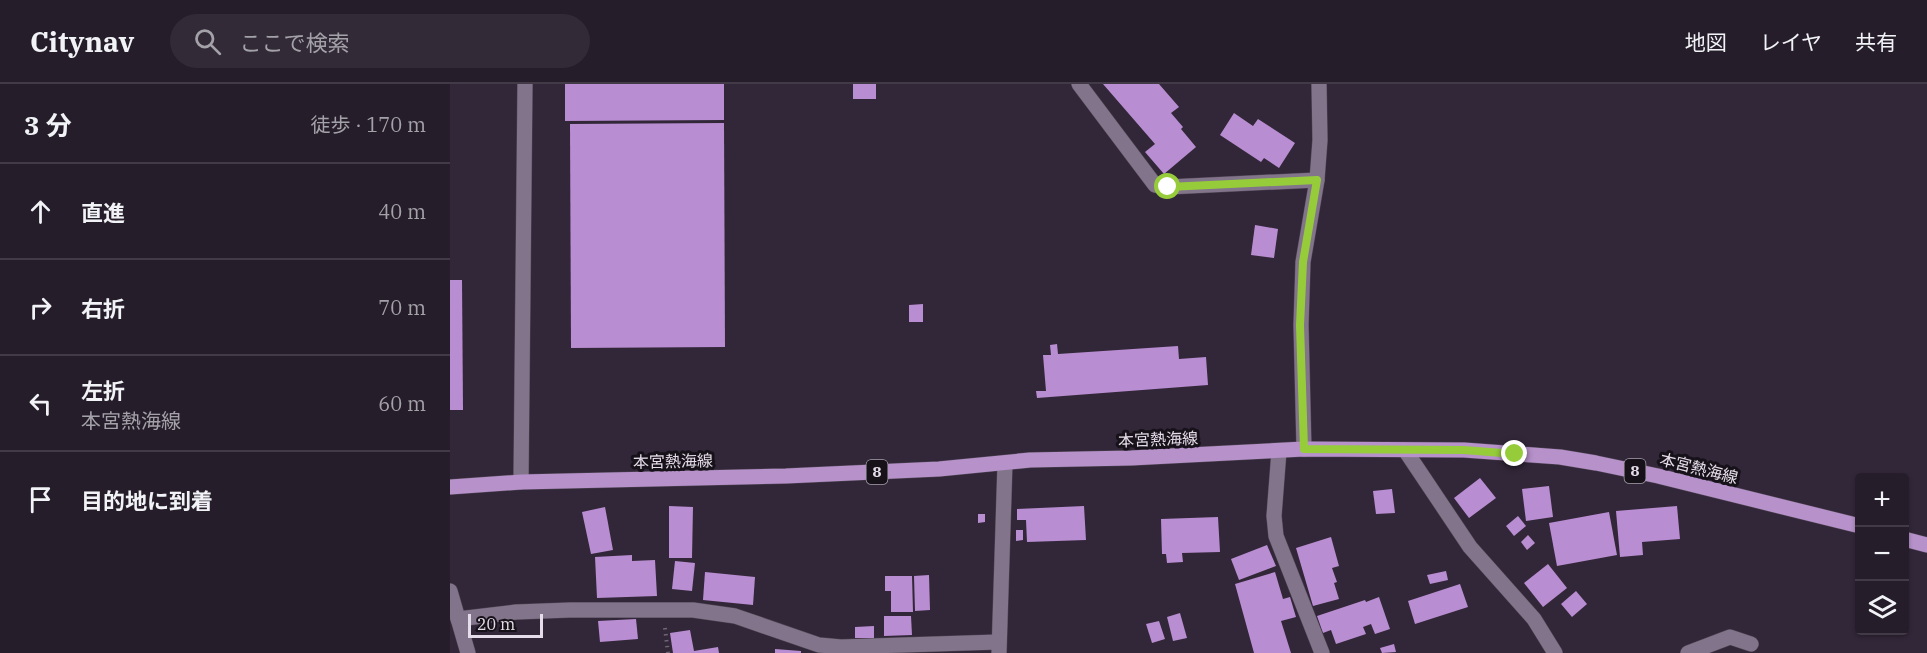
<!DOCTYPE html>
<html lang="ja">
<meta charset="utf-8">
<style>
:root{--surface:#261d2b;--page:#322a37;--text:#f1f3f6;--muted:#a4a2a9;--line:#423b47}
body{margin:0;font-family:"IBM Plex Serif","Noto Sans JP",serif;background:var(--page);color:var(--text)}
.controls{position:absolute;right:18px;bottom:18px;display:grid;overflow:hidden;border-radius:6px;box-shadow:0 2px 4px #0004}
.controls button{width:54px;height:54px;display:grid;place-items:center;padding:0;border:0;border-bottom:2px solid var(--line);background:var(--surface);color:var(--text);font:30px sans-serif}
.scale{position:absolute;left:18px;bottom:15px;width:75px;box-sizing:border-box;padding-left:6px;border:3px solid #e5dde9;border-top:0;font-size:16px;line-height:21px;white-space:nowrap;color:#e5dde9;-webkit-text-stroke:4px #17121a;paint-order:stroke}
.stop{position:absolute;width:18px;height:18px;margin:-14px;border:4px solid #96cc3a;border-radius:50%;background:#fff}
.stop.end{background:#96cc3a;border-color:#fff;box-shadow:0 2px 6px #0008}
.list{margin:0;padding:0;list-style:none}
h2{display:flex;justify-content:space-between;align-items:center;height:78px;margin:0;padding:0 24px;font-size:26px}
h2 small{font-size:20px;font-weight:400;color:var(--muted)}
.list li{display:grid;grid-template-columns:39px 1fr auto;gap:18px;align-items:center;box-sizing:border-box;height:96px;padding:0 24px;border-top:2px solid var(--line)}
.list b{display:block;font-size:22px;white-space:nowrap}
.list p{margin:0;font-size:20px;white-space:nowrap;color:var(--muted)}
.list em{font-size:20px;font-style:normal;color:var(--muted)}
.icon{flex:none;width:33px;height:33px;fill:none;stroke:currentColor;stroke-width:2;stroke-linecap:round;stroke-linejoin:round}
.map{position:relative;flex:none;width:1477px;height:569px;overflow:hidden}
header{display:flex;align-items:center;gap:36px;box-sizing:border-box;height:84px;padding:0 30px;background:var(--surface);border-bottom:2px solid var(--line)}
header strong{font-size:28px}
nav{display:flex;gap:33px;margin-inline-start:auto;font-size:21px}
.search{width:420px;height:54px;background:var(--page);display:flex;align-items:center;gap:15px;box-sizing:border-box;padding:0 21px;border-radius:33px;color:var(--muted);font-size:22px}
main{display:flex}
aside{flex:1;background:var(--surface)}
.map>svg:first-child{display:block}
.building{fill:#b98dd1}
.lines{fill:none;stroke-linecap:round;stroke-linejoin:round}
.minor-casing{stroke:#4f4554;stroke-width:16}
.major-casing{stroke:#4f4554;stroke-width:16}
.path{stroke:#706676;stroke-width:4;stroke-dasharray:1.5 4.5;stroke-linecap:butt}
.minor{stroke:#82748a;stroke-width:15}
.major{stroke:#b691ca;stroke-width:15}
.route{stroke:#96cc3a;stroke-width:8}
.labels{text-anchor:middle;stroke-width:6;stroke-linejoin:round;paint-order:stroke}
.shield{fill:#17121a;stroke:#a7a0ab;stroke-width:1.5}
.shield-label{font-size:15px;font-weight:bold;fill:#e5dde9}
.street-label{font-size:16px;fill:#e5dde9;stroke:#17121a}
</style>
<header>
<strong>Citynav</strong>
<div class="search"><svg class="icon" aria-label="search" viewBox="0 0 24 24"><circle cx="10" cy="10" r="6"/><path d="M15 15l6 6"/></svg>ここで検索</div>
<nav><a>地図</a><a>レイヤ</a><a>共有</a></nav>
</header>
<main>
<aside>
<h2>3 分<small>徒歩 · 170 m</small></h2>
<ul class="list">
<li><svg class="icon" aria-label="ahead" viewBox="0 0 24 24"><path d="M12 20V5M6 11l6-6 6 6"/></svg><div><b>直進</b></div><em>40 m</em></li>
<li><svg class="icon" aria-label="right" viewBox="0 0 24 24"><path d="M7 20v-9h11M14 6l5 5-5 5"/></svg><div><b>右折</b></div><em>70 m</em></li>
<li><svg class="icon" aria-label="left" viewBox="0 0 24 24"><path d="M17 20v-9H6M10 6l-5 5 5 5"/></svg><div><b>左折</b><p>本宮熱海線</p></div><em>60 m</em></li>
<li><svg class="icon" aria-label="arrive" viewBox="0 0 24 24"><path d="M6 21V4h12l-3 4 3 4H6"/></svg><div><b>目的地に到着</b></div></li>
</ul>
</aside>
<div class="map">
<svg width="1477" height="569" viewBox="0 0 1477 569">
<rect width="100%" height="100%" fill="#322739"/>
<g class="building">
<polygon points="115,0 274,0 274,36 115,37"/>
<rect x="403" y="0" width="23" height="15"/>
<polygon points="653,0 709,0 729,23 721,29 733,43 731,45 746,63 714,90 695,68 705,60"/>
<polygon points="784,29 803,42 808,35 845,59 829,84 814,74 811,78 770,51"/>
<polygon points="274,39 275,263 121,264 120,40"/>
<polygon points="805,141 828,145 824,174 801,171"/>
<polygon points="0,196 12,196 13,326 0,326"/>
<polygon points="473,220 473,238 459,238 459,221"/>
<polygon points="607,260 608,270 728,262 729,275 756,273 758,301 587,314 586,307 596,307 593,271 601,271 600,261"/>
<polygon points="1030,394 1046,414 1019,434 1004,414"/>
<polygon points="1099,402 1103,433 1076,437 1072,405"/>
<polygon points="942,405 945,429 926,430 923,407"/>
<polygon points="219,422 243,423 242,474 219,474"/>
<polygon points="634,422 636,456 577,458 576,436 567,436 567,425"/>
<polygon points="1227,422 1230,455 1192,458 1193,471 1170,473 1166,427"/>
<polygon points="155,423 163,466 141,470 132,428"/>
<polygon points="1159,428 1167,471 1107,482 1099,439"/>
<polygon points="528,430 535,430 535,438 528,439"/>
<polygon points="1068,432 1076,442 1064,452 1056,442"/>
<polygon points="768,433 770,468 732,469 733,478 717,479 716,470 712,470 711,435"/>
<polygon points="566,446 573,446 573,456 566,457"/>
<polygon points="1078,451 1085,459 1077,466 1071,458"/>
<polygon points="881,453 889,482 882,484 887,498 884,499 889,515 863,522 846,464"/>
<polygon points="817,461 826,482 789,496 781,475"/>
<polygon points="182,471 182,477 205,476 207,512 147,514 145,473"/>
<polygon points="225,477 245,479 242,507 222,505"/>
<polygon points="1098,480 1117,504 1093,523 1074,499"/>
<polygon points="996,487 998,496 980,500 977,491"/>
<polygon points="255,488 305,493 303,521 253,516"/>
<polygon points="825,488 833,515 840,513 846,533 831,537 841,569 804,569 785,500"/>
<polygon points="479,491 480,526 465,527 464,492"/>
<polygon points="435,492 462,492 463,528 441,528 441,507 435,507"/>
<polygon points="1010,500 1018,523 965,540 958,517"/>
<polygon points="1126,507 1137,520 1122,533 1111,520"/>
<polygon points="929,513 940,545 925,550 921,540 913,543 916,550 886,560 881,546 873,549 867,532 915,516 916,518"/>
<polygon points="730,529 737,554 723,557 717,533"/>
<polygon points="434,532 461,532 462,551 434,552"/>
<polygon points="186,535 188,555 150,558 148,537"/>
<polygon points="709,537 715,555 702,559 696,540"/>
<polygon points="424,542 424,554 405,554 405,543"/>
<polygon points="240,546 244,567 268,563 269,569 223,569 220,549"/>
<polygon points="944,560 946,568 932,569 930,564"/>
<polygon points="325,565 351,567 351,569 325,569"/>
</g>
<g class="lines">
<defs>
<g id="minor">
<polyline points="629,0 705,101 718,103 867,96"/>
<polyline points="854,365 851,241 853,178 867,96 870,56 869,0"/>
<polyline points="955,366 1020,463 1084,535 1105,569"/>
<polyline points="829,367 824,432 826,452 872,569"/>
<polyline points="71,398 75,0"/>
<polyline points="0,507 18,569"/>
<polyline points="8,535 66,528 120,526 243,526 285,532 369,561 391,563 548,558"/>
<polyline points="549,569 555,379"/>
<polyline points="1238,569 1280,553 1301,560"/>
</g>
<g id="major">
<polyline points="0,403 71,398 336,392 489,385 580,376 681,374 854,365 1014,366 1110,373 1146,379 1208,392 1410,442"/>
<polyline points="1454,455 1477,461"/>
</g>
</defs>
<use href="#minor" class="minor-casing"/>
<use href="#major" class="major-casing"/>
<polyline class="path" points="215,544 218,569"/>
<use href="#minor" class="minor"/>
<use href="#major" class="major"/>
</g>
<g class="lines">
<polyline class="route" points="718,103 867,96 853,178 850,241 854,365 1014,366 1065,370"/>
</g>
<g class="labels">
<g class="shield">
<rect x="1174.5" y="375" width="21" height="24" rx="4.5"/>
<rect x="416.5" y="376" width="21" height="24" rx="4.5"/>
</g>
<g class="shield-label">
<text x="1185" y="392">8</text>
<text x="427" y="393">8</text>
</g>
<g class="street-label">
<text transform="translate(708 355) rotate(-2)" y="6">本宮熱海線</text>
<text transform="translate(223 377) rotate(-1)" y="6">本宮熱海線</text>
<text transform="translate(1249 384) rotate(14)" y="6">本宮熱海線</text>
</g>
</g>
</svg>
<div class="controls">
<button>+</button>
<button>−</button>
<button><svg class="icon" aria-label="layers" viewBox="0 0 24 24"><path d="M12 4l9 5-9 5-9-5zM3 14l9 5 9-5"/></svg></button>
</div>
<div class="scale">20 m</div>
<div class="stop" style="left:718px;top:103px"></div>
<div class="stop end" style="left:1065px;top:370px"></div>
</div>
</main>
